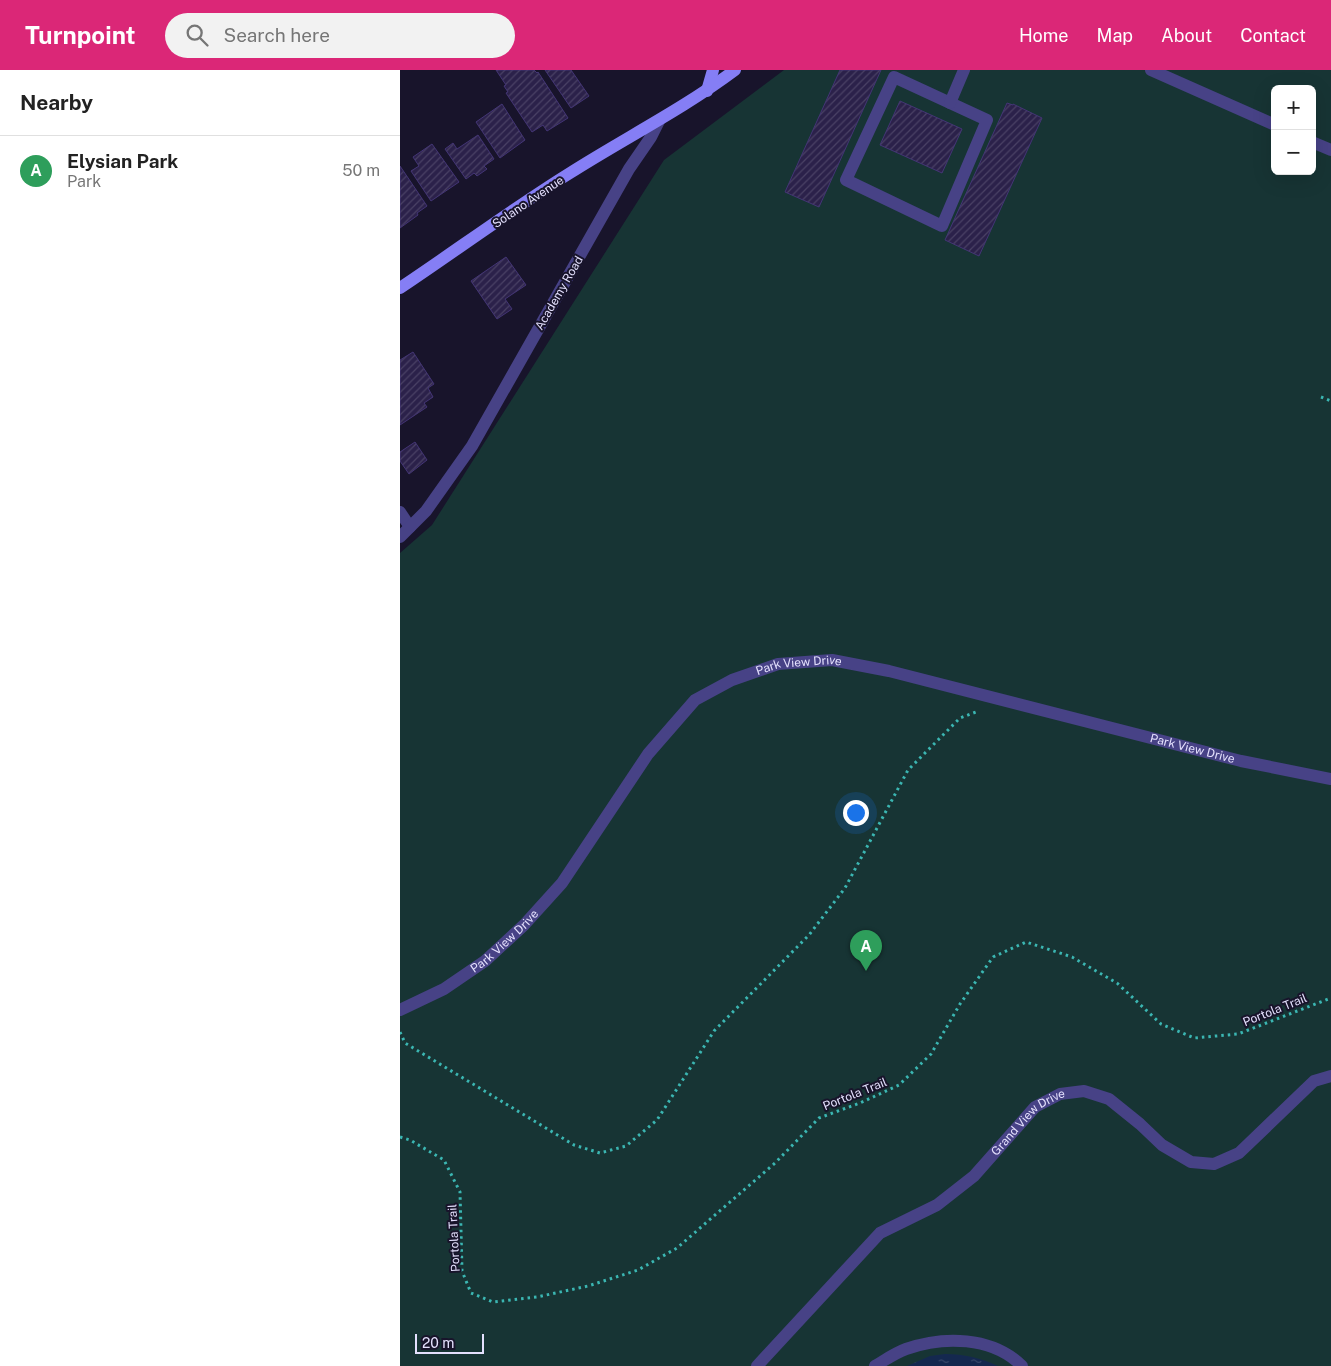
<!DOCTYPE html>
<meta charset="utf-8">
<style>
:root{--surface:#fff;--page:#f2f2f2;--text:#222;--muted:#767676;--line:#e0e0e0;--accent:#db2777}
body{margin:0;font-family:"Public Sans",sans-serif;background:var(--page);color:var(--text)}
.controls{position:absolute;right:15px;top:15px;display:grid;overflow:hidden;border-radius:8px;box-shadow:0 5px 20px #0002}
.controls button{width:45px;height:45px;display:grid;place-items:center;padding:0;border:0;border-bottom:1px solid var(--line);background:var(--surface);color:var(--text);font:25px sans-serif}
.scale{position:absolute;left:15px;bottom:12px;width:69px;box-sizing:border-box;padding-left:5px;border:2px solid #e4e0fd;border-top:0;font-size:14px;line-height:18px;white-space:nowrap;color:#e4e0fd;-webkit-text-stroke:4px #18142b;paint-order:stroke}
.you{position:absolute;left:455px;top:742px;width:18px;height:18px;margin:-12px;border:4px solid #fff;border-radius:50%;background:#1a73e8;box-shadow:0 0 0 8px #1a73e833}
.badge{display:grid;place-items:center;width:32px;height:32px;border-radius:50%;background:var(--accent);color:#fff;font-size:16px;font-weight:700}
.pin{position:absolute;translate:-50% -41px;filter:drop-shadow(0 1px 2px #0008)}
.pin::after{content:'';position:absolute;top:26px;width:18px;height:15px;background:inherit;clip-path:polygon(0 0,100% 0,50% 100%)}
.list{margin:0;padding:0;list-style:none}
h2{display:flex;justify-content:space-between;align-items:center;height:65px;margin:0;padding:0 20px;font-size:21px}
h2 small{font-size:16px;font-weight:400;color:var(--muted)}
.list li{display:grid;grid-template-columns:32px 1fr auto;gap:15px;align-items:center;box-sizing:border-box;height:70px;padding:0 20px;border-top:1px solid var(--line)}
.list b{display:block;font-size:19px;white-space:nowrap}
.list p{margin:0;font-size:16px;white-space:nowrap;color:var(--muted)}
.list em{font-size:16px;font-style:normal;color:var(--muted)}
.icon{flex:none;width:28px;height:28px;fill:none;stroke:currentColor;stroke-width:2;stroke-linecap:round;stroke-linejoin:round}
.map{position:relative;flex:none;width:931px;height:1296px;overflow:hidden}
header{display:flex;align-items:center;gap:30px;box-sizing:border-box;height:70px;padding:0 25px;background:var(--accent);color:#fff}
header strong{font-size:24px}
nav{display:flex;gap:28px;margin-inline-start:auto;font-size:18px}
.search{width:350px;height:45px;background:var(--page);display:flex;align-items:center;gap:12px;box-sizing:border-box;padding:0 18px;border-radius:28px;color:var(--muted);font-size:19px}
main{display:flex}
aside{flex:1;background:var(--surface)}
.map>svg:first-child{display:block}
.green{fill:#173434;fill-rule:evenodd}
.water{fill:url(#water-ripples)}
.building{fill:url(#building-hatch);stroke:#433575}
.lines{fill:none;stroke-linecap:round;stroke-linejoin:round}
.path{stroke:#3bb6b2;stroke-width:3;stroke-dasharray:2.5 4;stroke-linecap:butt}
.lane{stroke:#474286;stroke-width:12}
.street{stroke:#474286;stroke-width:12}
.secondary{stroke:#857ef5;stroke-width:12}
.labels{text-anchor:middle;stroke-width:4;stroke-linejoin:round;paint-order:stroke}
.street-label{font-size:12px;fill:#e4e0fd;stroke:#18142b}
</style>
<header>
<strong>Turnpoint</strong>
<div class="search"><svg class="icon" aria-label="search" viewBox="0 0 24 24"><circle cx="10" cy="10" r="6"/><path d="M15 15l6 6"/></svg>Search here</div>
<nav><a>Home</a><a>Map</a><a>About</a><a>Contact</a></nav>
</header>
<main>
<aside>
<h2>Nearby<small></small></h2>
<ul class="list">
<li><span class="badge" style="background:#2e9e5b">A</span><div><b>Elysian Park</b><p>Park</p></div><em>50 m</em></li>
</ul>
</aside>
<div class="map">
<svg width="931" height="1296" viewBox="0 0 931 1296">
<defs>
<pattern id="water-ripples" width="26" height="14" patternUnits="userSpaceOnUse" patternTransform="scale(1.25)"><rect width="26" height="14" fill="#14284f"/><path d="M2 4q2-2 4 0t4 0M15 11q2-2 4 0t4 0" fill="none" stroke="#364769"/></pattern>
<pattern id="building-hatch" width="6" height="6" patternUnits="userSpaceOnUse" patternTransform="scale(1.25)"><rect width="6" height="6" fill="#2b214a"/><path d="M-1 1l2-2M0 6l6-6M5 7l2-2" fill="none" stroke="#4a4165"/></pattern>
</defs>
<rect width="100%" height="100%" fill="#18142b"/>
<path class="green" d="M384,0H931V1296H0V483L32,455L264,90ZM875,19H912V101H875Z"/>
<path class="water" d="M545,1284C564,1284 581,1288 598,1296H507L530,1286Z"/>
<g class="building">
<polygon points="96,0 134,0 137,3 138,2 168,48 147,61 143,55 132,62 106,23 108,22 104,16 106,15"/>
<polygon points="145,0 171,0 189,26 171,38"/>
<polygon points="440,0 481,0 419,137 385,122"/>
<polygon points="500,31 562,59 542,103 480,75"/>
<polygon points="607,33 613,35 613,34 642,48 579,186 545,170"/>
<polygon points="102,34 125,70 100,88 76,52"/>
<polygon points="78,65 94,89 84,96 87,99 77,106 74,103 66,109 45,79 53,73 57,79"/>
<polygon points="32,74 59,112 31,131 11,101 19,96 13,87"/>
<polygon points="0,96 27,136 17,143 18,145 0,158"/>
<polygon points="106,187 126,215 105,229 112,239 97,249 71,211"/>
<polygon points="13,282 34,314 28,318 33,327 24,333 27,337 0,355 0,290"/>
<polygon points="15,372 27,390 9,404 0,391 0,382"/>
</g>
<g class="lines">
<g class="path">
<polyline points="921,327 931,331"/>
<polyline points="0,962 5,973 174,1075 200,1083 226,1076 257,1050 314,961 409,865 445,818 508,700 560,648 576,642"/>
<polyline points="0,1067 10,1070 44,1090 60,1122 62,1201 71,1223 93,1232 137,1227 188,1216 238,1200 277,1178 375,1093 419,1048 460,1033 499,1015 531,984 560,934 593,887 626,872 672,887 717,913 761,954 794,968 838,964 931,928"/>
</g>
<g class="lane">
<polygon points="494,7 587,50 542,156 446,110"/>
<polyline points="550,33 564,0"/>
<path d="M475,1296C485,1290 495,1283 506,1279C543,1266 592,1266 622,1296"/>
</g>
<g class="street">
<polyline points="751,0 875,55"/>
<polyline points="912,72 931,80"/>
<polyline points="0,442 10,457"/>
<polyline points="0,467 26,441 72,376 229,99 251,67 259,51"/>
<path id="s1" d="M0,940L44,919L85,891L124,855L162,813L248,684L295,630L332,610L378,594L432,590L489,601L841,691L931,709"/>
<path id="s2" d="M357,1296L480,1163L537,1135L574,1106L635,1037L660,1024L684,1021L709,1029L740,1054L762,1075L791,1092L814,1094L839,1083L914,1011L931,1006"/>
</g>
<g class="secondary">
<polyline points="307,21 313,0"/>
<path d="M0,218C57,180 112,139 170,103C225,68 283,39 335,0"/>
</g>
</g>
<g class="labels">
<g class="street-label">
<text transform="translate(128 132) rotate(-34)" y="4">Solano Avenue</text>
<text transform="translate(159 223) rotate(-60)" y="4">Academy Road</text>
<text dy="4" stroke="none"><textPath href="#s1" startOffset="546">Park View Drive</textPath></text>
<text dy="4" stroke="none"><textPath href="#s1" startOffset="951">Park View Drive</textPath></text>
<text dy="4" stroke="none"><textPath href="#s1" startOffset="126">Park View Drive</textPath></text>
<text transform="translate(875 940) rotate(-22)" y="4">Portola Trail</text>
<text transform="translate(455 1024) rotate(-22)" y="4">Portola Trail</text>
<text dy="4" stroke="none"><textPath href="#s2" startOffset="369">Grand View Drive</textPath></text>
<text transform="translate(54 1168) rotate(-93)" y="4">Portola Trail</text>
</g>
</g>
</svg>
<div class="controls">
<button>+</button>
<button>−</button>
</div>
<div class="scale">20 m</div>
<div class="you"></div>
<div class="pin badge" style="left:466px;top:901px;background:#2e9e5b">A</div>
</div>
</main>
